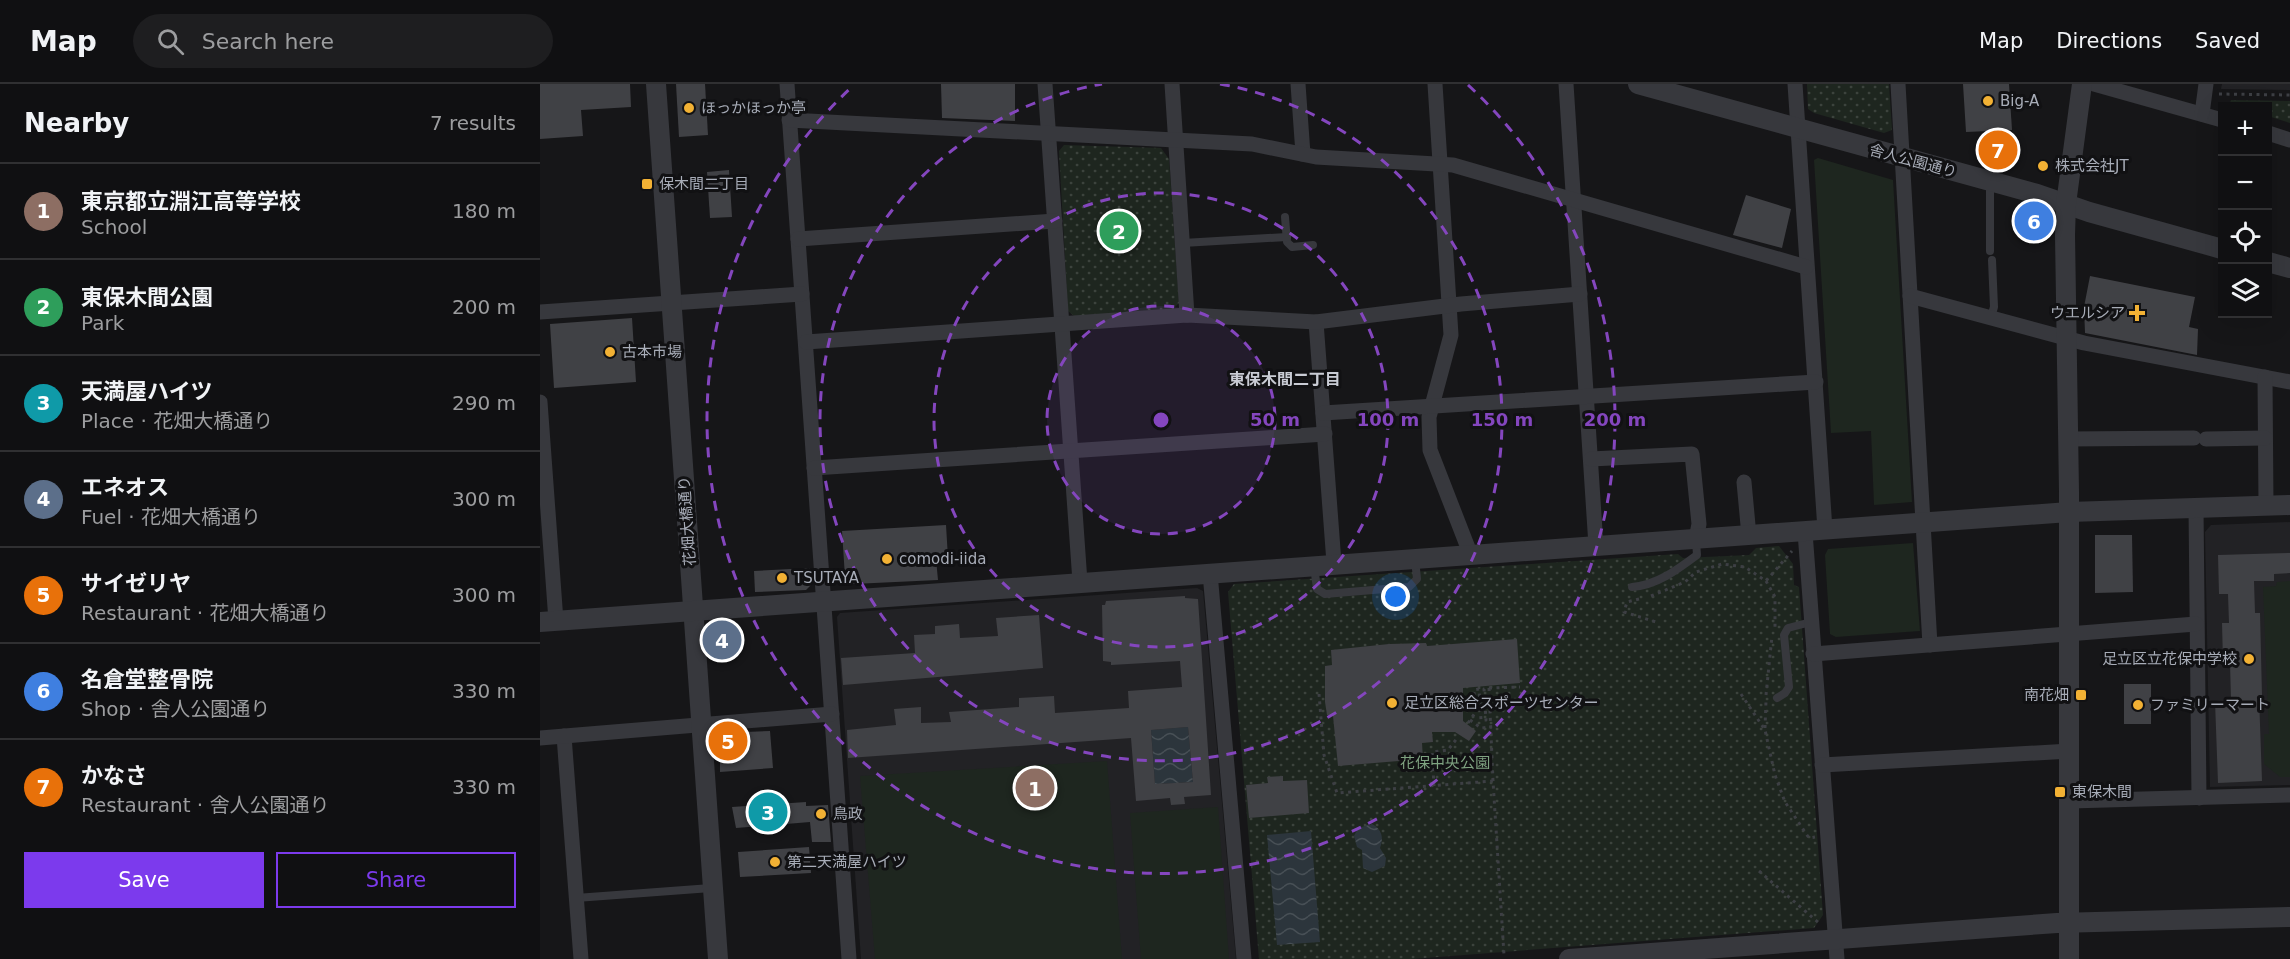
<!DOCTYPE html>
<meta charset="utf-8">
<style>
:root{--surface:#101012;--page:#1e1e20;--text:#f1f3f6;--muted:#9c9d9f;--line:#303032;--accent:#7c3aed}
body{margin:0;font-family:"DejaVu Sans","Noto Sans JP",sans-serif;background:var(--page);color:var(--text)}
.controls{position:absolute;right:18px;top:18px;display:grid;overflow:hidden;border-radius:0px;box-shadow:0 6px 24px #0002}
.controls button{width:54px;height:54px;display:grid;place-items:center;padding:0;border:0;border-bottom:2px solid var(--line);background:var(--surface);color:var(--text);font:30px sans-serif}
.you{position:absolute;left:856px;top:513px;width:21px;height:21px;margin:-15px;border:4px solid #fff;border-radius:50%;background:#1a73e8;box-shadow:0 0 0 9px #1a73e833}
.badge{display:grid;place-items:center;width:39px;height:39px;border-radius:50%;background:var(--accent);color:#fff;font-size:20px;font-weight:700}
.pin{position:absolute;translate:-50% -50%;border:3px solid #fff;box-shadow:0 2px 6px #0006}
.list{margin:0;padding:0;list-style:none}
h2{display:flex;justify-content:space-between;align-items:center;height:78px;margin:0;padding:0 24px;font-size:26px}
h2 small{font-size:20px;font-weight:400;color:var(--muted)}
.list li{display:grid;grid-template-columns:39px 1fr auto;gap:18px;align-items:center;box-sizing:border-box;height:96px;padding:0 24px;border-top:2px solid var(--line)}
.list b{display:block;font-size:22px;white-space:nowrap}
.list p{margin:0;font-size:20px;white-space:nowrap;color:var(--muted)}
.list em{font-size:20px;font-style:normal;color:var(--muted)}
.actions{display:flex;gap:12px;padding:18px 24px}
.actions a{flex:1;padding:14px 0;border:2px solid var(--accent);border-radius:0px;text-align:center;font-size:21px;color:var(--accent)}
.actions .main{background:var(--accent);color:#fff}
.icon{flex:none;width:33px;height:33px;fill:none;stroke:currentColor;stroke-width:2;stroke-linecap:round;stroke-linejoin:round}
.map{position:relative;flex:none;width:1750px;height:875px;overflow:hidden}
header{display:flex;align-items:center;gap:36px;box-sizing:border-box;height:84px;padding:0 30px;background:var(--surface);border-bottom:2px solid var(--line)}
header strong{font-size:28px}
nav{display:flex;gap:33px;margin-inline-start:auto;font-size:21px}
.search{width:420px;height:54px;background:var(--page);display:flex;align-items:center;gap:15px;box-sizing:border-box;padding:0 21px;border-radius:33px;color:var(--muted);font-size:22px}
main{display:flex}
aside{flex:1;background:var(--surface)}
.map>svg:first-child{display:block}
.built{fill:#222225}
.green{fill:#1e261f}
.park{fill:url(#park-dots)}
.water{fill:url(#water-waves)}
.building{fill:#404145;fill-rule:evenodd}
.lines{fill:none;stroke-linecap:round;stroke-linejoin:round}
.path{stroke:#3d3f44;stroke-width:3;stroke-dasharray:3 4.5;stroke-linecap:butt}
.service{stroke:#37383d;stroke-width:8}
.minor{stroke:#37383d;stroke-width:15}
.tertiary{stroke:#37383d;stroke-width:20}
.ring{fill:none;stroke:#8446be;stroke-width:3;stroke-dasharray:10 8}
.poi-dot{fill:#f2b134;stroke:#111113;stroke-width:2}
.labels{text-anchor:middle;stroke-width:6;stroke-linejoin:round;paint-order:stroke}
.poi-label{font-size:15px;fill:#a8adb8;stroke:#111113;text-anchor:start}
.street-label{font-size:15px;fill:#a8adb8;stroke:#111113}
.park-label{font-size:15px;fill:#7fa381;stroke:#111113}
.neighbourhood-label{font-size:16px;font-weight:bold;fill:#c9ccd4;stroke:#111113}
.centre{fill:#8446be;stroke:#111113;stroke-width:3}
.ring-label{font-size:18px;text-anchor:middle;font-weight:bold;fill:#8446be;stroke:#111113;stroke-width:6;stroke-linejoin:round;paint-order:stroke}
</style>
<header>
<strong>Map</strong>
<div class="search"><svg class="icon" aria-label="search" viewBox="0 0 24 24"><circle cx="10" cy="10" r="6"/><path d="M15 15l6 6"/></svg>Search here</div>
<nav><a>Map</a><a>Directions</a><a>Saved</a></nav>
</header>
<main>
<aside>
<h2>Nearby<small>7 results</small></h2>
<ul class="list">
<li><span class="badge" style="background:#8d6e63">1</span><div><b>東京都立淵江高等学校</b><p>School</p></div><em>180 m</em></li>
<li><span class="badge" style="background:#2e9e5b">2</span><div><b>東保木間公園</b><p>Park</p></div><em>200 m</em></li>
<li><span class="badge" style="background:#0f9aa8">3</span><div><b>天満屋ハイツ</b><p>Place · 花畑大橋通り</p></div><em>290 m</em></li>
<li><span class="badge" style="background:#5c6f8a">4</span><div><b>エネオス</b><p>Fuel · 花畑大橋通り</p></div><em>300 m</em></li>
<li><span class="badge" style="background:#e8710a">5</span><div><b>サイゼリヤ</b><p>Restaurant · 花畑大橋通り</p></div><em>300 m</em></li>
<li><span class="badge" style="background:#3f7fe0">6</span><div><b>名倉堂整骨院</b><p>Shop · 舎人公園通り</p></div><em>330 m</em></li>
<li><span class="badge" style="background:#e8710a">7</span><div><b>かなさ</b><p>Restaurant · 舎人公園通り</p></div><em>330 m</em></li>
</ul>
<div class="actions"><a class="main">Save</a><a>Share</a></div>
</aside>
<div class="map">
<svg width="1750" height="875" viewBox="0 0 1750 875">
<defs>
<pattern id="park-dots" width="8" height="8" patternUnits="userSpaceOnUse" patternTransform="scale(1.5)"><rect width="8" height="8" fill="#1e261f"/><path d="M2 2h.1M6 6h.1" fill="none" stroke="#3c433d" stroke-width="1.8" stroke-linecap="round"/></pattern>
<pattern id="water-waves" width="16" height="10" patternUnits="userSpaceOnUse" patternTransform="scale(1.5)"><rect width="16" height="10" fill="#2c353c"/><path d="M0 5q4-4 8 0t8 0" fill="none" stroke="#485056"/></pattern>
</defs>
<rect width="100%" height="100%" fill="#161618"/>
<g class="built">
<polygon points="1682,0 1750,0 1750,6 1681,5"/>
<polygon points="1750,438 1750,701 1670,703 1665,448 1671,441"/>
<polygon points="657,504 663,507 696,875 321,875 297,533 300,529"/>
</g>
<g class="green">
<polygon points="1278,74 1353,96 1372,418 1334,421 1331,347 1291,349 1274,76"/>
<polygon points="1373,459 1380,547 1296,553 1290,550 1285,471 1288,465"/>
<polygon points="1750,497 1750,693 1740,693 1724,680 1724,650 1729,650 1723,503 1736,502 1737,498"/>
<polygon points="567,677 582,875 335,875 320,692"/>
<polygon points="678,723 689,875 601,875 590,729"/>
</g>
<g class="park">
<polygon points="1267,0 1349,0 1352,46 1344,49 1274,29 1268,25"/>
<polygon points="1691,16 1750,17 1750,39 1728,32 1728,22 1689,22"/>
<polygon points="524,61 621,64 629,75 639,219 632,226 534,232 528,227 519,67"/>
<polygon points="1239,462 1253,480 1254,501 1259,503 1283,831 1274,844 872,875 719,875 688,508 694,500 1138,470 1143,474 1209,471 1216,464"/>
</g>
<g class="water">
<polygon points="648,643 653,698 615,700 611,646"/>
<path d="M832,740C842,745 844,754 840,764L846,774L845,782L832,788L823,784L822,766L817,763L814,752L818,744Z"/>
<polygon points="771,747 780,858 737,861 727,751"/>
</g>
<g class="building">
<polygon points="0,0 90,0 91,23 41,26 43,52 0,55"/>
<polygon points="136,0 165,0 168,51 139,53"/>
<polygon points="401,0 475,0 475,37 402,34"/>
<polygon points="1423,0 1469,0 1472,46 1426,48"/>
<polygon points="189,86 192,133 170,134 167,88"/>
<polygon points="1206,111 1251,125 1242,164 1193,151"/>
<polygon points="1550,192 1655,213 1649,243 1658,245 1657,271 1545,249 1544,223"/>
<polygon points="92,234 96,298 14,304 10,240"/>
<polygon points="406,441 408,474 396,475 398,496 313,500 305,493 302,447"/>
<polygon points="1555,451 1592,451 1593,508 1555,509"/>
<polygon points="1750,469 1750,489 1734,490 1734,497 1714,497 1715,529 1720,529 1722,612 1719,612 1722,697 1678,699 1675,617 1691,616 1690,578 1683,578 1682,539 1689,539 1688,510 1679,510 1678,471"/>
<polygon points="270,484 271,501 266,506 215,508 214,487"/>
<path d="M645,512V514L658,515L671,711L644,713L645,720L631,721L630,714L596,717L591,654L308,674L307,646L356,641L354,625L381,623V639L411,638L409,628L479,623V614L514,612L515,629L589,624L588,607L642,603L640,577L571,581V578L563,577L562,521H565L566,517ZM648,643L653,698L615,700L611,646Z"/>
<polygon points="499,531 503,584 303,601 301,574 375,569 374,551 395,550 395,542 419,540 420,554 458,552 456,534"/>
<polygon points="977,555 980,599 923,604 923,637 936,647 929,657 915,648 892,648 893,658 882,659 883,675 798,682 793,632 787,631 785,618 785,582 792,581 791,566 849,560 886,559 887,562"/>
<rect x="1584" y="600" width="27" height="40"/>
<polygon points="230,647 233,684 180,688 180,649"/>
<polygon points="743,692 743,697 767,696 769,729 709,734 706,701 728,699 727,693"/>
<polygon points="266,718 266,722 288,721 291,758 272,758 270,738 196,744 192,723"/>
<polygon points="269,763 271,789 200,793 198,768"/>
</g>
<g class="lines">
<g class="path">
<polyline points="1679,10 1750,11"/>
<polyline points="1226,497 1235,513 1235,543"/>
<polyline points="1111,512 1145,498 1156,488 1182,480 1205,483 1226,497 1252,467"/>
<polyline points="1099,515 1087,518 1084,528 1116,538"/>
<polyline points="949,604 980,603"/>
<polyline points="779,610 784,671 797,709 953,697 964,871"/>
<polyline points="1201,610 1225,646 1235,691 1245,718 1269,754 1275,753"/>
<polyline points="1226,611 1232,552"/>
<polyline points="930,636 941,644 952,643"/>
<polyline points="928,639 935,629 934,606 939,605 941,636 946,636 944,605 949,604 953,697"/>
<polyline points="1225,644 1226,617"/>
<polyline points="894,702 892,668 908,666 918,653"/>
<polyline points="1219,787 1280,840"/>
</g>
<g class="service">
<polyline points="1450,99 1450,167"/>
<polyline points="745,133 747,158 752,163 773,161"/>
<polyline points="643,159 747,153"/>
<polyline points="1451,233 1454,223 1452,176"/>
<polyline points="774,482 777,505 785,510 869,503 877,495 875,475"/>
<path d="M1092,503C1117,501 1137,486 1157,471L1156,457"/>
<polyline points="1237,614 1245,609 1249,603 1244,551 1248,544 1271,538"/>
<polyline points="36,814 171,804"/>
</g>
<g class="minor">
<polyline points="247,0 309,875"/>
<polyline points="505,0 540,498"/>
<polyline points="632,0 647,231"/>
<polyline points="758,0 763,70"/>
<polyline points="895,0 911,251 889,333 890,366 930,469"/>
<polyline points="1026,0 1056,462"/>
<polyline points="1255,0 1285,446"/>
<polyline points="1358,0 1390,561"/>
<polyline points="1554,0 1682,36"/>
<polyline points="1662,30 1666,0"/>
<polyline points="249,36 712,60 776,73 913,81 1266,183"/>
<polyline points="1728,49 1750,56"/>
<polyline points="258,155 515,137"/>
<polyline points="1370,212 1544,259 1750,298"/>
<polyline points="0,228 262,210"/>
<polyline points="776,238 794,479"/>
<polyline points="266,258 647,231 776,238 921,220 1040,210"/>
<polyline points="1725,293 1726,422"/>
<polyline points="0,318 16,537"/>
<polyline points="783,329 1276,298"/>
<polyline points="1528,355 1654,354"/>
<polyline points="1666,355 1725,354"/>
<polyline points="1051,375 1152,370 1159,440 1156,455"/>
<polyline points="274,384 785,350"/>
<polyline points="1204,398 1209,452"/>
<polyline points="1656,424 1659,714"/>
<polyline points="1265,448 1297,875"/>
<polyline points="670,489 704,875"/>
<polyline points="1273,570 1656,540"/>
<polyline points="24,652 41,875"/>
<polyline points="0,654 292,630"/>
<polyline points="1282,681 1530,667"/>
<polyline points="1530,717 1750,711"/>
</g>
<g class="tertiary">
<polyline points="116,0 178,875"/>
<polyline points="1098,0 1497,110 1549,128 1682,165"/>
<polyline points="1728,178 1750,184"/>
<polyline points="0,538 1529,428 1750,421"/>
<polyline points="1029,875 1517,839 1750,833"/>
<polyline points="1529,875 1529,408 1525,151 1526,120 1542,0"/>
</g>
</g>
<circle cx="621" cy="336" r="114" fill="#8446be" fill-opacity=".12"/>
<g class="ring">
<circle cx="621" cy="336" r="114"/>
<circle cx="621" cy="336" r="227"/>
<path d="M680 0A341 341 0 1 1 562 0"/>
<path d="M928 1A454 454 0 1 1 314 1"/>
</g>
<g class="poi-dot">
<circle cx="1448" cy="17" r="6"/>
<circle cx="149" cy="24" r="6"/>
<circle cx="1503" cy="82" r="6"/>
<rect x="101" y="94" width="12" height="12" rx="3"/>
<path d="M1594 220h6v6h6v6h-6v6h-6v-6h-6v-6h6z"/>
<circle cx="70" cy="268" r="6"/>
<circle cx="347" cy="475" r="6"/>
<circle cx="242" cy="494" r="6"/>
<circle cx="1709" cy="575" r="6"/>
<rect x="1535" y="605" width="12" height="12" rx="3"/>
<circle cx="852" cy="619" r="6"/>
<circle cx="1598" cy="621" r="6"/>
<rect x="1514" y="702" width="12" height="12" rx="3"/>
<circle cx="281" cy="730" r="6"/>
<circle cx="235" cy="778" r="6"/>
</g>
<g class="labels">
<g class="poi-label">
<text x="1460" y="22">Big-A</text>
<text x="161" y="29">ほっかほっか亭</text>
<text x="1515" y="87">株式会社JT</text>
<text x="119" y="105">保木間二丁目</text>
<text x="1585" y="234" text-anchor="end">ウエルシア</text>
<text x="82" y="273">古本市場</text>
<text x="359" y="480">comodi-iida</text>
<text x="254" y="499">TSUTAYA</text>
<text x="1697" y="580" text-anchor="end">足立区立花保中学校</text>
<text x="1529" y="616" text-anchor="end">南花畑</text>
<text x="864" y="624">足立区総合スポーツセンター</text>
<text x="1610" y="626">ファミリーマート</text>
<text x="1532" y="713">東保木間</text>
<text x="293" y="735">鳥政</text>
<text x="247" y="783">第二天満屋ハイツ</text>
</g>
<g class="street-label">
<text transform="translate(1373 77) rotate(15)" y="5">舎人公園通り</text>
<text transform="translate(147 437) rotate(-94)" y="5">花畑大橋通り</text>
</g>
<g class="park-label">
<text x="905" y="684">花保中央公園</text>
</g>
<g class="neighbourhood-label">
<text x="745" y="301">東保木間二丁目</text>
</g>
</g>
<circle cx="621" cy="336" r="9" class="centre"/>
<g class="ring-label">
<text x="735" y="342">50 m</text>
<text x="848" y="342">100 m</text>
<text x="962" y="342">150 m</text>
<text x="1075" y="342">200 m</text>
</g>
</svg>
<div class="controls">
<button>+</button>
<button>−</button>
<button><svg class="icon" aria-label="locate" viewBox="0 0 24 24"><circle cx="12" cy="12" r="6"/><path d="M12 2v4M12 18v4M2 12h4M18 12h4"/></svg></button>
<button><svg class="icon" aria-label="layers" viewBox="0 0 24 24"><path d="M12 4l9 5-9 5-9-5zM3 14l9 5 9-5"/></svg></button>
</div>
<div class="you"></div>
<div class="pin badge" style="left:495px;top:704px;background:#8d6e63">1</div>
<div class="pin badge" style="left:579px;top:147px;background:#2e9e5b">2</div>
<div class="pin badge" style="left:228px;top:728px;background:#0f9aa8">3</div>
<div class="pin badge" style="left:182px;top:556px;background:#5c6f8a">4</div>
<div class="pin badge" style="left:188px;top:657px;background:#e8710a">5</div>
<div class="pin badge" style="left:1494px;top:137px;background:#3f7fe0">6</div>
<div class="pin badge" style="left:1458px;top:66px;background:#e8710a">7</div>
</div>
</main>
